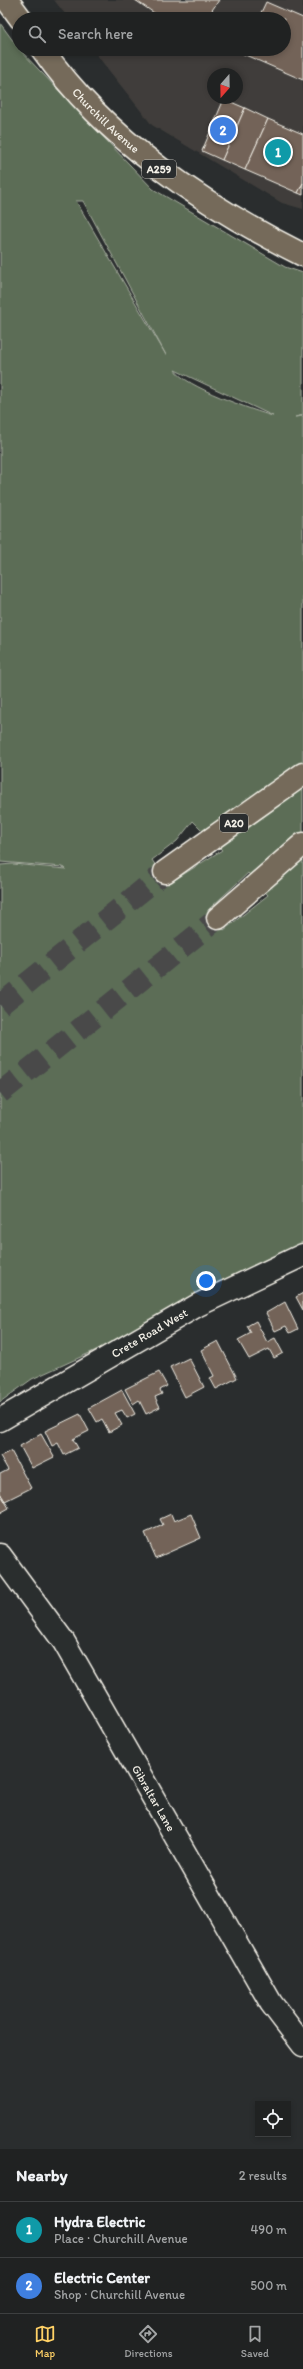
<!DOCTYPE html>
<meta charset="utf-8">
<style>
:root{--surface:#202222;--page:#2d2f2f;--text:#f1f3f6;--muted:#a2a4a5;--line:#3d3f40;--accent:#ffd166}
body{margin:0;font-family:Itim,sans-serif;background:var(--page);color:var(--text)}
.controls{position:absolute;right:12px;bottom:12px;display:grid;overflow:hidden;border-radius:0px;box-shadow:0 2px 6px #0003}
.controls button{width:36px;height:36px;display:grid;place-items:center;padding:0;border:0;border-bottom:1px solid var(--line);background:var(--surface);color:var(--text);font:20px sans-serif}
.compass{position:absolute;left:207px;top:68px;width:36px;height:36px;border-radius:50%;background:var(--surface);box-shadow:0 2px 6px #0003;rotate:200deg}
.you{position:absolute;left:206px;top:1281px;width:14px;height:14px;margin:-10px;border:3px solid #fff;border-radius:50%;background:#1a73e8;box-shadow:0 0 0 6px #1a73e833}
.badge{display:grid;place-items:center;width:26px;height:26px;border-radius:50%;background:var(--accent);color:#fff;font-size:13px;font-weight:700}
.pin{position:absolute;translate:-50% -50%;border:2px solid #fff;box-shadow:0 1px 4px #0006}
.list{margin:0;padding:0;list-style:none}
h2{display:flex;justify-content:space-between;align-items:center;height:52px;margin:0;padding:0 16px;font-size:17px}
h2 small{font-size:13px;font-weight:400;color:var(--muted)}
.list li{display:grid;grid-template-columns:26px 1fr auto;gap:12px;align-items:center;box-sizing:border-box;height:56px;padding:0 16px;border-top:1px solid var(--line)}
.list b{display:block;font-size:15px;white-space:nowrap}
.list p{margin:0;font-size:13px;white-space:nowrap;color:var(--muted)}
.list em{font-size:13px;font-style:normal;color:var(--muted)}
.icon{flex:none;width:22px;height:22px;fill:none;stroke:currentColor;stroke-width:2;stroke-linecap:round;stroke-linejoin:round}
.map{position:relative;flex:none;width:303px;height:2149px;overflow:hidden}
.search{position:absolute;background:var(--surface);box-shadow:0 2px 6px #0003;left:12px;right:12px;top:12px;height:44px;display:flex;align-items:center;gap:10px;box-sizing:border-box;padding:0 14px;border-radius:22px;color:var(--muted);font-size:15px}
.sheet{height:164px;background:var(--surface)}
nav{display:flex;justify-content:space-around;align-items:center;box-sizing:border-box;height:56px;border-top:1px solid var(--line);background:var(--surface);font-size:11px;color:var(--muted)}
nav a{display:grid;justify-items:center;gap:2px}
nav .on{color:var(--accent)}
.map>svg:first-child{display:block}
.built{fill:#403e3b;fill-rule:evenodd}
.green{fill:#5c6d57;stroke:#a8afa0;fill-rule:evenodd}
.building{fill:#736459;stroke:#f4f1e8}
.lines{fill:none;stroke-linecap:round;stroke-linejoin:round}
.highway-tunnel{stroke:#484a4a;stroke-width:22;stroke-dasharray:22 11;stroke-linecap:butt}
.minor-casing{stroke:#f4f1e8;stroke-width:25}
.highway-casing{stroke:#f4f1e8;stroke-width:25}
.minor{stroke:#2a2d2e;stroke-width:22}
.highway{stroke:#746a5a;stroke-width:22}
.labels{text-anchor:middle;stroke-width:3;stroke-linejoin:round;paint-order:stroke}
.shield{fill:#2a2d2e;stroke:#b7b6b0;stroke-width:1}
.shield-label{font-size:11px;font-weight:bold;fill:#f4f1e8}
.street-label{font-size:12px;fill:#f4f1e8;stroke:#2a2d2e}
</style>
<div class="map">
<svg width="303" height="2149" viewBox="0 0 303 2149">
<rect width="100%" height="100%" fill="#2a2d2e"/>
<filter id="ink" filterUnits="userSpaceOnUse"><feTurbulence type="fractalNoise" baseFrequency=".025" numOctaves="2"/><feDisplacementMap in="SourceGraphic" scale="8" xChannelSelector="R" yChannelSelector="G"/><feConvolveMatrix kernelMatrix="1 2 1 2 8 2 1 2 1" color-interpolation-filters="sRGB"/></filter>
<g filter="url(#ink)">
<path class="built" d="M54,0H303V209L282,203L152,125L92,49H284V19H69ZM213,74H237V98H213Z"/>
<path class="green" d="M0,23L19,49L153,189L285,267L303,273V415L295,417L303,416V1248L136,1332L32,1379L0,1402V865L13,864L66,869L63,867L0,862ZM76,201H83L166,355ZM175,370L273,416C254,411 184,386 175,370ZM193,821L222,850L168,884L152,860L177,841ZM248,873L268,895L224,930L209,914L208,910Z"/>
<g class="building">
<polygon points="135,0 219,0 206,19 163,19"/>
<polygon points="266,2 303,18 303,80 243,54 245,49 284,49 284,19 258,19"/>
<polygon points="224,99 245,108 222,160 202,151"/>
<polygon points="245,108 268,119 245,170 222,160"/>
<polygon points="268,119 303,134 303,183 298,193 245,170"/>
<polygon points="303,183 303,195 298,193"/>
<polygon points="303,1293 303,1310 296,1297"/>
<polygon points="285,1302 298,1329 290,1333 286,1326 275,1331 266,1313"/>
<polygon points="256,1321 267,1342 275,1338 283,1353 274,1358 269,1349 249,1359 238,1340 251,1333 247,1326"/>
<polygon points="218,1341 237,1378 216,1389 210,1378 214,1376 201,1350"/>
<polygon points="189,1358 204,1387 185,1397 170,1367"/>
<polygon points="159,1372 167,1386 160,1390 162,1394 155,1397 160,1407 146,1414 139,1400 133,1404 125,1389"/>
<polygon points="122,1390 135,1414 127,1418 122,1410 115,1413 122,1425 109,1432 102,1419 97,1422 89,1408"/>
<polygon points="80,1414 89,1431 73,1439 78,1448 64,1455 58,1443 52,1446 45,1431"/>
<polygon points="41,1434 54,1457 32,1468 20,1446"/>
<polygon points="11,1451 31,1488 5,1501 0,1493 0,1474 8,1470 0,1456"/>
<polygon points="0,1493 9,1508 0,1513"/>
<polygon points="171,1514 174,1521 191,1514 201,1538 156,1558 145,1533 163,1525 160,1519"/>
</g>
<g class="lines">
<g class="highway-tunnel">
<polyline points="0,1005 165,872"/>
<polyline points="0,1093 218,918"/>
</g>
<defs>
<g id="minor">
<path id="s1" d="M0,1420L198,1305L303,1255"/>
<path id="s2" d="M0,1555L64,1642L271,2003L303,2045"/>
</g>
<g id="highway">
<polyline points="7,0 21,19"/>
<path id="s3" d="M42,49C107,141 203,205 303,255"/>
<polyline points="165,872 303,774"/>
<polyline points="218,918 303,844"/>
</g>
</defs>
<use href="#minor" class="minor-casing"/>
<use href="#highway" class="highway-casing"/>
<use href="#minor" class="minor"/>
<use href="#highway" class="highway"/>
</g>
</g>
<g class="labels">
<g class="shield">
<rect x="142" y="160" width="34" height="18" rx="3"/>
<rect x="220" y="814" width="28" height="18" rx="3"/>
</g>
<g class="shield-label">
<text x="159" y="173">A259</text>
<text x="234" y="827">A20</text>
</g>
<g class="street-label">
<text dy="4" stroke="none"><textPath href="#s3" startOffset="96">Churchill Avenue</textPath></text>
<text dy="4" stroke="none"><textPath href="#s1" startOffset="173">Crete Road West</textPath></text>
<text dy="4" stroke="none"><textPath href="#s2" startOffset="288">Gibraltar Lane</textPath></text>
</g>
</g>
</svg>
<div class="controls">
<button><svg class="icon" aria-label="locate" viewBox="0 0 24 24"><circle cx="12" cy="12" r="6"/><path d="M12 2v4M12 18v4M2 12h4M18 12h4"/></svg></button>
</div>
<svg class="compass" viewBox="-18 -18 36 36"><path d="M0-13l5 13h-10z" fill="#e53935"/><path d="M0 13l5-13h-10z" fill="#a2a4a5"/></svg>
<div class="you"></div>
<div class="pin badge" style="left:278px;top:152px;background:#0f9aa8">1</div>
<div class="pin badge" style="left:223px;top:130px;background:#3f7fe0">2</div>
<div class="search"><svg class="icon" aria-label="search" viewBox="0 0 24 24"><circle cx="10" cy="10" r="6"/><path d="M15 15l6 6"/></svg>Search here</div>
</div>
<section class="sheet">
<h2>Nearby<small>2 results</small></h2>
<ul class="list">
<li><span class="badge" style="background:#0f9aa8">1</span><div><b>Hydra Electric</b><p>Place · Churchill Avenue</p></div><em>490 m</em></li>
<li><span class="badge" style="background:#3f7fe0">2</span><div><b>Electric Center</b><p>Shop · Churchill Avenue</p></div><em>500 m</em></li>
</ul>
</section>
<nav>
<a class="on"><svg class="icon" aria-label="map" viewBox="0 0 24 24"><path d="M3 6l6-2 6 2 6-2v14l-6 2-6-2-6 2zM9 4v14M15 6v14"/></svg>Map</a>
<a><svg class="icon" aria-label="directions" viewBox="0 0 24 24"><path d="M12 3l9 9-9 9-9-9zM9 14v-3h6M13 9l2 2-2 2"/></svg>Directions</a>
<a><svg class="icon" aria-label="saved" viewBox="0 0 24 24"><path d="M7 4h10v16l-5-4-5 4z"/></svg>Saved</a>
</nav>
